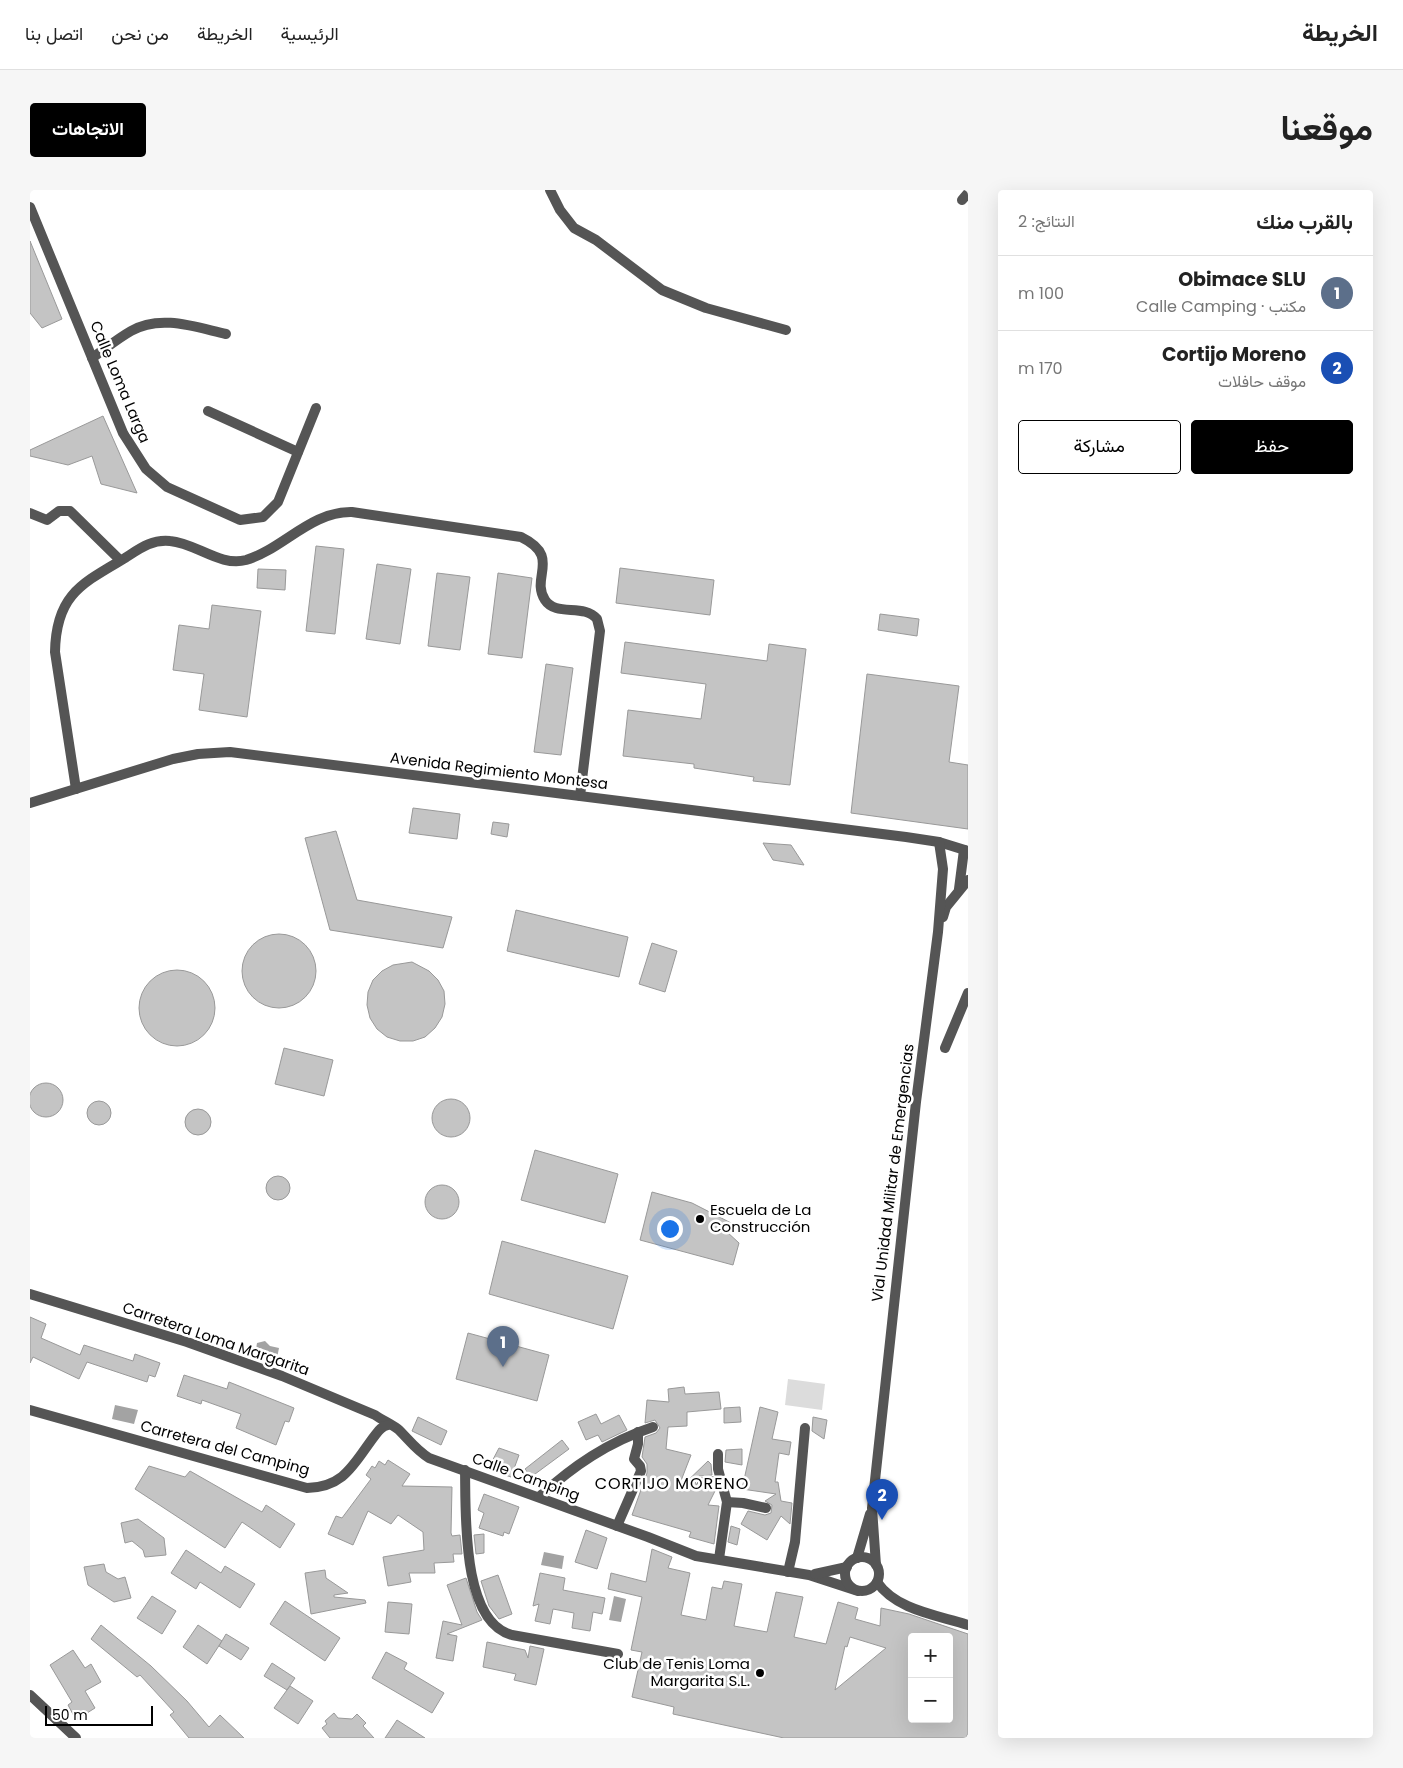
<!DOCTYPE html>
<html lang="ar">
<meta charset="utf-8">
<style>
:root{--surface:#fff;--page:#f6f6f6;--text:#222;--muted:#767676;--line:#e0e0e0;--accent:#000}
body{margin:0;font-family:Poppins,Vazirmatn,sans-serif;background:var(--page);color:var(--text);direction:rtl}
.controls{position:absolute;right:15px;bottom:15px;display:grid;overflow:hidden;border-radius:5px;box-shadow:0 5px 20px #0002}
.controls button{width:45px;height:45px;display:grid;place-items:center;padding:0;border:0;border-bottom:1px solid var(--line);background:var(--surface);color:var(--text);font:25px sans-serif}
.scale{position:absolute;left:15px;bottom:12px;width:108px;box-sizing:border-box;padding-left:5px;border:2px solid #000;border-top:0;font-size:14px;line-height:18px;white-space:nowrap;color:#000;-webkit-text-stroke:4px #fff;paint-order:stroke}
.you{position:absolute;left:639px;top:1038px;width:18px;height:18px;margin:-12px;border:4px solid #fff;border-radius:50%;background:#1a73e8;box-shadow:0 0 0 8px #1a73e833}
.badge{display:grid;place-items:center;width:32px;height:32px;border-radius:50%;background:var(--accent);color:#fff;font-size:16px;font-weight:700}
.pin{position:absolute;translate:-50% -41px;filter:drop-shadow(0 1px 2px #0008)}
.pin::after{content:'';position:absolute;top:26px;width:18px;height:15px;background:inherit;clip-path:polygon(0 0,100% 0,50% 100%)}
.list{margin:0;padding:0;list-style:none}
h2{display:flex;justify-content:space-between;align-items:center;height:65px;margin:0;padding:0 20px;font-size:21px}
h2 small{font-size:16px;font-weight:400;color:var(--muted)}
.list li{display:grid;grid-template-columns:32px 1fr auto;gap:15px;align-items:center;box-sizing:border-box;height:75px;padding:0 20px;border-top:1px solid var(--line)}
.list b{display:block;font-size:19px;white-space:nowrap}
.list p{margin:0;font-size:16px;white-space:nowrap;color:var(--muted)}
.list em{font-size:16px;font-style:normal;color:var(--muted)}
.actions{display:flex;gap:10px;padding:15px 20px}
.actions a{flex:1;padding:11px 0;border:1px solid var(--accent);border-radius:5px;text-align:center;font-size:18px;color:var(--accent)}
.actions .main{background:var(--accent);color:#fff}
.map{position:relative;flex:none;width:938px;height:1548px;overflow:hidden;direction:ltr;border-radius:5px}
header{display:flex;align-items:center;gap:30px;box-sizing:border-box;height:70px;padding:0 25px;background:var(--surface);border-bottom:1px solid var(--line)}
header strong{font-size:24px}
nav{display:flex;gap:28px;margin-inline-start:auto;font-size:18px}
.intro{display:flex;align-items:center;justify-content:space-between;box-sizing:border-box;height:120px;padding:0 30px}
h1{margin:0;font-size:35px}
.button{padding:12px 22px;border-radius:5px;background:var(--accent);color:#fff;font-size:18px;font-weight:700}
main{display:flex;gap:30px;padding:0 30px}
aside{flex:1;background:var(--surface);border-radius:5px;box-shadow:0 5px 20px #0002}
.map>svg:first-child{display:block}
.green{fill:#dcdcdc}
.water{fill:#a3a3a3}
.building{fill:#c4c4c4;stroke:#999;fill-rule:evenodd}
.lines{fill:none;stroke-linecap:round;stroke-linejoin:round}
.street{stroke:#555;stroke-width:10}
.poi-dot{fill:#000;stroke:#fff;stroke-width:2}
.labels{text-anchor:middle;stroke-width:5;stroke-linejoin:round;paint-order:stroke}
.street-label{font-size:15px;fill:#000;stroke:#fff}
.poi-label{font-size:15px;fill:#000;stroke:#fff;text-anchor:start}
.neighbourhood-label{font-size:16px;letter-spacing:1px;fill:#000;stroke:#fff}
</style>
<header>
<strong>الخريطة</strong>
<nav><a>الرئيسية</a><a>الخريطة</a><a>من نحن</a><a>اتصل بنا</a></nav>
</header>
<div class="intro"><h1>موقعنا</h1><a class="button">الاتجاهات</a></div>
<main>
<aside>
<h2>بالقرب منك<small>النتائج: 2</small></h2>
<ul class="list">
<li><span class="badge" style="background:#5c6f8a">1</span><div><b>Obimace SLU</b><p>مكتب · Calle Camping</p></div><em>100 m</em></li>
<li><span class="badge" style="background:#1a4fb4">2</span><div><b>Cortijo Moreno</b><p>موقف حافلات</p></div><em>170 m</em></li>
</ul>
<div class="actions"><a class="main">حفظ</a><a>مشاركة</a></div>
</aside>
<div class="map">
<svg width="938" height="1548" viewBox="0 0 938 1548">
<rect width="100%" height="100%" fill="#fff"/>
<polygon class="green" points="758,1189 795,1194 792,1220 755,1215"/>
<g class="water">
<polygon points="235,1151 240,1156 249,1158 247,1168 236,1169 229,1166 226,1159 227,1153"/>
<polygon points="85,1215 108,1220 104,1234 82,1229"/>
<polygon points="514,1362 534,1366 532,1379 511,1375"/>
<polygon points="584,1406 596,1409 591,1432 579,1430"/>
</g>
<g class="building">
<polygon points="0,51 32,129 12,138 0,123"/>
<polygon points="73,226 107,303 71,294 62,266 38,275 0,266 0,260"/>
<polygon points="286,356 314,359 305,444 276,441"/>
<polygon points="347,374 381,379 370,454 336,449"/>
<polygon points="590,378 684,390 680,425 586,413"/>
<polygon points="228,379 256,380 255,400 227,398"/>
<polygon points="407,383 440,387 430,460 398,456"/>
<polygon points="468,383 502,388 492,468 458,464"/>
<polygon points="182,415 231,421 217,527 169,520 174,484 143,480 149,435 179,439"/>
<polygon points="850,424 889,429 887,446 848,440"/>
<polygon points="595,452 737,471 739,454 776,459 760,595 723,591 724,587 664,578 664,574 593,566 598,520 671,529 676,494 591,483"/>
<polygon points="516,474 543,478 531,565 504,562"/>
<polygon points="837,484 929,496 919,572 938,575 938,639 821,623"/>
<polygon points="383,618 430,624 427,649 379,643"/>
<polygon points="463,632 479,634 477,647 461,644"/>
<polygon points="306,641 327,710 422,727 413,758 300,740 275,648"/>
<polygon points="733,653 761,655 774,675 743,670"/>
<polygon points="486,720 598,747 589,787 477,761"/>
<circle cx="249" cy="781" r="37"/>
<polygon points="622,753 647,761 635,802 609,794"/>
<polygon points="382,772 399,781 408,790 414,801 415,814 412,827 405,838 395,847 383,851 370,851 357,847 347,839 340,828 337,815 338,802 343,790 352,781 363,775"/>
<circle cx="147" cy="818" r="38"/>
<polygon points="254,858 303,870 294,906 245,894"/>
<circle cx="16" cy="910" r="17"/>
<circle cx="421" cy="928" r="19"/>
<circle cx="69" cy="923" r="12"/>
<circle cx="168" cy="932" r="13"/>
<polygon points="505,960 588,984 575,1033 491,1010"/>
<circle cx="248" cy="998" r="12"/>
<circle cx="412" cy="1012" r="17"/>
<polygon points="622,1002 662,1013 703,1034 696,1041 709,1053 703,1075 610,1050"/>
<polygon points="472,1051 598,1086 583,1139 459,1104"/>
<polygon points="0,1127 16,1134 11,1148 50,1165 54,1155 103,1171 105,1164 130,1173 125,1187 119,1185 117,1192 57,1172 49,1189 3,1167 0,1173"/>
<polygon points="438,1143 519,1165 507,1211 426,1189"/>
<polygon points="154,1185 197,1199 199,1192 264,1218 259,1232 255,1231 246,1255 206,1238 211,1224 172,1210 171,1214 147,1206"/>
<polygon points="654,1197 655,1204 689,1202 691,1219 657,1222 657,1236 638,1237 636,1259 661,1265 647,1301 678,1271 681,1274 682,1285 669,1286 665,1292 669,1298 686,1299 678,1315 689,1316 684,1354 659,1347 661,1342 602,1325 617,1283 617,1274 612,1267 615,1247 626,1243 630,1238 625,1230 615,1233 617,1210 639,1212 638,1199"/>
<polygon points="710,1217 711,1232 694,1233 694,1218"/>
<polygon points="730,1217 748,1222 742,1249 761,1252 759,1265 749,1263 745,1292 748,1292 751,1311 762,1313 760,1334 751,1326 737,1350 711,1334 718,1321 735,1325 741,1323 742,1315 735,1311 746,1304 712,1299"/>
<polygon points="566,1224 571,1234 589,1225 597,1240 572,1252 568,1245 556,1250 548,1232"/>
<polygon points="388,1227 417,1241 411,1255 382,1241"/>
<polygon points="783,1227 797,1230 794,1249 782,1241"/>
<polygon points="532,1250 539,1259 501,1287 495,1279"/>
<polygon points="469,1258 489,1265 481,1287 458,1279"/>
<polygon points="712,1259 712,1275 695,1272 696,1260"/>
<polygon points="358,1270 380,1284 372,1296 422,1297 421,1343 422,1346 430,1345 432,1364 423,1364 424,1372 404,1373 405,1383 379,1383 381,1392 358,1396 353,1367 394,1360 393,1342 368,1325 361,1334 338,1321 323,1355 298,1344 306,1326 312,1328 341,1289 336,1285 342,1276 345,1278 349,1271 355,1275"/>
<polygon points="119,1276 155,1287 160,1281 232,1322 236,1315 265,1334 250,1358 212,1332 195,1358 105,1299"/>
<polygon points="454,1304 489,1317 479,1344 474,1342 473,1346 449,1338 454,1323 448,1320"/>
<polygon points="108,1329 134,1348 136,1365 115,1367 113,1360 102,1351 95,1353 91,1333"/>
<polygon points="701,1336 710,1339 707,1355 698,1352"/>
<polygon points="556,1340 577,1348 567,1379 545,1372"/>
<polygon points="454,1344 454,1363 446,1364 444,1345"/>
<path d="M622,1359L642,1367L638,1378L660,1383L651,1425L676,1430L682,1397L692,1399L694,1391L712,1394L704,1436L737,1442L746,1402L773,1407L764,1447L796,1454L808,1412L828,1418L825,1429L850,1436L851,1418L879,1424L938,1444V1543L936,1548H754L643,1524L644,1517L602,1507L612,1462L601,1460L612,1407L578,1399L581,1383L616,1392ZM820,1447L856,1458L805,1500L815,1456L817,1457ZM882,1447H919V1529H882Z"/>
<polygon points="156,1360 191,1383 195,1376 225,1394 210,1418 170,1392 166,1399 141,1383"/>
<polygon points="74,1374 76,1382 88,1389 95,1387 101,1408 84,1412 58,1395 54,1377"/>
<polygon points="295,1380 296,1388 318,1403 304,1405 304,1407 335,1410 336,1413 281,1424 275,1383"/>
<polygon points="510,1383 535,1388 533,1400 575,1408 572,1424 563,1422 560,1441 542,1438 544,1423 523,1419 520,1434 505,1431 509,1414 503,1416"/>
<polygon points="468,1385 482,1424 469,1429 459,1416 451,1391"/>
<polygon points="436,1388 447,1422 452,1430 417,1444 427,1446 423,1471 406,1468 413,1431 432,1435 417,1395"/>
<polygon points="122,1406 146,1421 132,1444 107,1428"/>
<polygon points="255,1411 310,1448 295,1471 240,1434"/>
<polygon points="358,1412 382,1414 379,1444 355,1442"/>
<polygon points="71,1435 121,1476 157,1511 179,1537 190,1525 214,1548 159,1548 140,1525 144,1522 110,1485 107,1487 61,1449"/>
<polygon points="168,1435 192,1451 177,1474 153,1457"/>
<polygon points="196,1444 219,1458 211,1470 189,1456"/>
<polygon points="457,1452 495,1460 498,1468 500,1456 514,1459 506,1495 484,1490 486,1484 453,1477"/>
<polygon points="43,1460 55,1478 61,1474 71,1492 55,1501 65,1518 46,1530 38,1515 42,1512 20,1475"/>
<polygon points="356,1462 377,1473 374,1479 414,1503 402,1523 342,1488"/>
<polygon points="242,1473 265,1488 257,1500 260,1496 283,1511 268,1534 244,1518 257,1500 234,1486"/>
<polygon points="304,1523 308,1528 322,1529 327,1524 336,1533 333,1536 344,1548 300,1548 292,1538 297,1534 295,1531"/>
<polygon points="367,1530 395,1548 355,1548"/>
</g>
<g class="lines">
<g class="street">
<polyline points="520,0 530,20 544,38 566,50 632,100 676,118 756,140"/>
<polyline points="932,10 938,3"/>
<polyline points="0,17 93,243 116,279 137,297 210,330 233,327 248,312 286,218"/>
<path d="M62,168C75,159 87,149 101,141C130,124 165,137 196,144"/>
<polyline points="178,221 268,262"/>
<polyline points="0,323 17,330 29,321 40,321 90,370"/>
<path d="M46,599L25,462C26,405 51,394 95,368C109,359 122,349 140,351C166,353 190,377 216,370C253,359 281,321 322,322L491,347C532,367 500,387 515,410C526,427 554,413 567,429L570,441L550,606"/>
<polyline points="0,613 143,569 168,564 200,562 876,647 909,652 938,661"/>
<polyline points="929,699 934,660"/>
<polyline points="913,727 916,717 938,690"/>
<polyline points="915,858 938,803"/>
<path d="M0,1104L157,1152L252,1186L345,1225C352,1230 365,1236 369,1240C380,1251 386,1260 399,1268L618,1347L666,1366L779,1385L828,1401"/>
<path d="M0,1220L277,1298C314,1297 323,1275 343,1248C348,1242 350,1237 358,1235"/>
<polyline points="688,1264 688,1279 697,1312 689,1369"/>
<path d="M435,1280C436,1322 431,1432 482,1445L588,1464"/>
<polyline points="672,1292 692,1291"/>
<path d="M509,1307C543,1276 578,1252 623,1237"/>
<polyline points="697,1312 713,1313 736,1318"/>
<polyline points="587,1336 611,1281 610,1276 604,1269 608,1254 608,1242"/>
<circle cx="832" cy="1384" r="17"/>
<polyline points="827,1368 840,1324"/>
<polyline points="846,1375 842,1318 886,912 908,742 913,679 909,652"/>
<polyline points="758,1382 765,1352 775,1238"/>
<polyline points="785,1384 817,1377"/>
<path d="M847,1392C866,1420 907,1425 938,1435"/>
<polyline points="0,1505 46,1548"/>
</g>
</g>
<g class="poi-dot">
<circle cx="670" cy="1029" r="5"/>
<circle cx="730" cy="1483" r="5"/>
</g>
<g class="labels">
<g class="street-label">
<text transform="translate(90 192) rotate(67)" y="5">Calle Loma Larga</text>
<text transform="translate(469 581) rotate(7)" y="5">Avenida Regimiento Montesa</text>
<text transform="translate(863 983) rotate(-83)" y="5">Vial Unidad Militar de Emergencias</text>
<text transform="translate(186 1149) rotate(19)" y="5">Carretera Loma Margarita</text>
<text transform="translate(195 1258) rotate(15)" y="5">Carretera del Camping</text>
<text transform="translate(496 1287) rotate(20)" y="5">Calle Camping</text>
</g>
<g class="poi-label">
<text x="680" y="1025">Escuela de La<tspan x="680" dy="17">Construcción</tspan></text>
<text x="720" y="1479" text-anchor="end">Club de Tenis Loma<tspan x="720" dy="17">Margarita S.L.</tspan></text>
</g>
<g class="neighbourhood-label">
<text x="642" y="1299">CORTIJO MORENO</text>
</g>
</g>
</svg>
<div class="controls">
<button>+</button>
<button>−</button>
</div>
<div class="scale">50 m</div>
<div class="you"></div>
<div class="pin badge" style="left:473px;top:1177px;background:#5c6f8a">1</div>
<div class="pin badge" style="left:852px;top:1330px;background:#1a4fb4">2</div>
</div>
</main>
